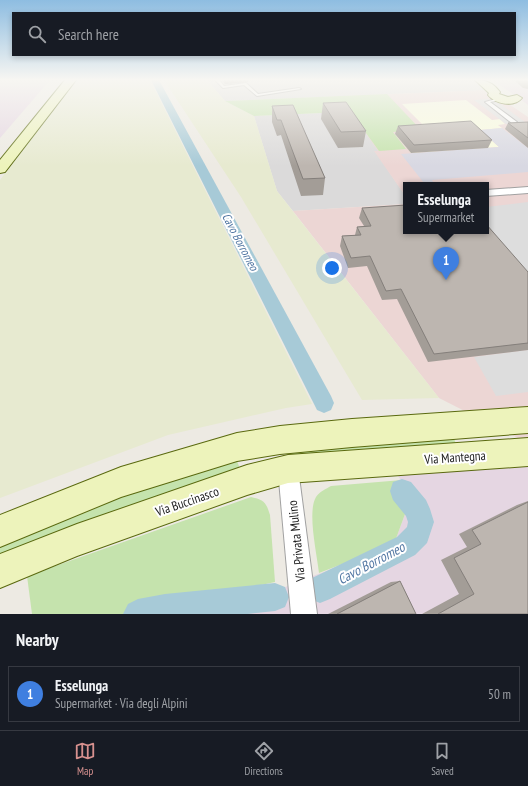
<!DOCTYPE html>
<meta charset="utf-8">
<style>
:root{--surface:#171b24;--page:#242831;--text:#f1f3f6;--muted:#9ea1a6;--line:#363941;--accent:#d7918f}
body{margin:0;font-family:"PT Sans Narrow",sans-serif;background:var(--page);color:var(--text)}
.you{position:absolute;left:332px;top:268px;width:14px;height:14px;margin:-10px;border:3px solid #fff;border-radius:50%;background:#1a73e8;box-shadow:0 0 0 6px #1a73e833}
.badge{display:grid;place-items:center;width:26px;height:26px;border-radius:50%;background:var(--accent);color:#fff;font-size:13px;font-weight:700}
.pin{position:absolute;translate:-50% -33px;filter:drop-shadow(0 1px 2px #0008)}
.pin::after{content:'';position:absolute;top:21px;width:14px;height:12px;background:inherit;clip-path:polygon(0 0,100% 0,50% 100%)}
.popup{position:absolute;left:403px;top:182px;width:86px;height:52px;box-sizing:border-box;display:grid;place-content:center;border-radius:0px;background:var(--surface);filter:drop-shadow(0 1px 3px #0005);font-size:13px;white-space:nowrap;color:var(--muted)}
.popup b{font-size:15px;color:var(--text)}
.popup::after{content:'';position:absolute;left:50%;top:100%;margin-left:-8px;border:8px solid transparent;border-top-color:var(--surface)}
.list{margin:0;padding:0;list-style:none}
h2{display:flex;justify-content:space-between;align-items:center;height:52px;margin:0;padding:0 16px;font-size:17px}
h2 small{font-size:13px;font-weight:400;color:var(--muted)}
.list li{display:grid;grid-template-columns:26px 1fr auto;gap:12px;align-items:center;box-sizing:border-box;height:56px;margin:0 8px 8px;padding:0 8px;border:1px solid var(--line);border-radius:0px}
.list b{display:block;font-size:15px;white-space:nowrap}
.list p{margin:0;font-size:13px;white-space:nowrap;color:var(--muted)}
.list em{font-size:13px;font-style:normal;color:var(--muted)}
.icon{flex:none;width:22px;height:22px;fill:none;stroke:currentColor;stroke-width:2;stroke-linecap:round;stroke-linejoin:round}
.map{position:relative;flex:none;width:528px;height:614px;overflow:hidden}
.search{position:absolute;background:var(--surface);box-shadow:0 2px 6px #0003;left:12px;right:12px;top:12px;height:44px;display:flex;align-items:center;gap:10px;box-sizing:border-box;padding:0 14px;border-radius:0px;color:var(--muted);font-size:15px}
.sheet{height:116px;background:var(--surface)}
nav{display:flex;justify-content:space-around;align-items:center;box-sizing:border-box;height:56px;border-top:1px solid var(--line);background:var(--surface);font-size:11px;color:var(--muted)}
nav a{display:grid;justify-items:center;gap:2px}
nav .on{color:var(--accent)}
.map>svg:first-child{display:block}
.residential{fill:#dbdada}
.commercial{fill:#ecd6d4}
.industrial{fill:#e5d6e2}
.education{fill:#fafcde}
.farmland{fill:#e7ead0}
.grass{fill:#c5e3ad}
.parking{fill:#ddd}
.plaza{fill:#d8d8e2}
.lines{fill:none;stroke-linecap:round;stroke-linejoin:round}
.canal{fill:#a7cad7;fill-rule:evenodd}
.lane-casing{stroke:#a1a1a1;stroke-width:2}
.street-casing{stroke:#a1a1a1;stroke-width:2}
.secondary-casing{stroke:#5a690f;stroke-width:2}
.lane{fill:#fff;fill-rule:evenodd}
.street{fill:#fff;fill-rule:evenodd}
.secondary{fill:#edf3bb;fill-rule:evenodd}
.wall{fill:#a39d97}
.shaded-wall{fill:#847f7b}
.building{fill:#bdb6b0;stroke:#847f7b}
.labels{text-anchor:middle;stroke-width:4;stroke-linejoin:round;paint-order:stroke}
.water-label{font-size:12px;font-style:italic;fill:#5277a3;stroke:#fff}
.near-street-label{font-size:13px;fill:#1d1d1d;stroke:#fff}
.near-water-label{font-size:14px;font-style:italic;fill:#5277a3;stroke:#fff}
</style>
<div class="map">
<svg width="528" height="614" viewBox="0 0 528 614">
<rect width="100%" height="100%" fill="#edeae3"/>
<g class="residential">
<polygon points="207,80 474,80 488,90 225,101"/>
<polygon points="344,112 358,122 379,151 375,151 406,197 406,204 293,211 277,191 254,116"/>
</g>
<polygon class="commercial" points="488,90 528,117 528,443 439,398 293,211 406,204 406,231 486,231 486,185 406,185 406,197 374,151 378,151 358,122 324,97"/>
<g class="industrial">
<polygon points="0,80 50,80 0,138"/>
<polygon points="492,80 528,81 528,105 516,96"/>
<polygon points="528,448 528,614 165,614 171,610 265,595 394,544 412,495 384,457"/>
</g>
<polygon class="education" points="466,100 492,120 500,119 505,124 498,125 502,128 480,130 499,147 411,153 395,134 429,131 402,104"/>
<g class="farmland">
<polygon points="76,80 150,80 312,404 286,408 168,435 0,498 0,180"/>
<polygon points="164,80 207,80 225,101 254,116 277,191 439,398 362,400 241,197"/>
</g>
<g class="grass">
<polygon points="387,94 421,130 393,132 406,149 379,151 358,122 344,112 254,116 225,101"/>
<polygon points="453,436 456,444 291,457 290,450"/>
<polygon points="236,458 240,469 0,559 0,543 85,508"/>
<path d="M402,480L412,495L394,544L319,573C317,554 307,512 316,497C320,491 326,489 331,486Z"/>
<path d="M251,497C264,500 266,502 270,515L275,582L126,614H32L27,576Z"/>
</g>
<g class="parking">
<polygon points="488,99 499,103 525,122 506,124 474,100"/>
<polygon points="528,202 528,292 486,231 486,207"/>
<polygon points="528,350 528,392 496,396 474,357"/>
</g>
<polygon class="plaza" points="502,128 528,148 528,172 432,180 433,182 424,183 401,154 499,147 480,130"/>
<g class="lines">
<g class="canal">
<polygon points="151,80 159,80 331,396 334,403 331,410 324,413 317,410"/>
<polygon points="402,479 411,482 426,500 430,509 434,522 427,543 415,555 330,599 320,603 310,599 306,589 310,579 397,537 407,527 408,522 406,516 393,500 390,491 393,482"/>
<polygon points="275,583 285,587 289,597 285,607 275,611 248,614 123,614 128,604 138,599 165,594"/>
</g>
<defs>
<g id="lane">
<polygon points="215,80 219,80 224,86 246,83 258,94 299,88 301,89 257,96 244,85 223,88"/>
<polygon points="500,98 501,100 490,102 517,122 517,124 513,124 485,102"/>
</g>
<g id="street">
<polygon points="528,187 528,193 486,196 486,190"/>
<polygon points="288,459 295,462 298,469 317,614 291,614 278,469 281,462"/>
</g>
<g id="secondary">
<polygon points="65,80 76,80 5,172 0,173 0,160"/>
<path d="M475,80C487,80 493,83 500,92L499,94L508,97L517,95L522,98C514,108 495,104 488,95L489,93Z"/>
<polygon points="528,407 528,433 352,447 280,454 237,461 121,497 0,547 0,515 121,467 237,433 280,426 352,419"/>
<polygon points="528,438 528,466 288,483 247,495 77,556 0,588 0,554 77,524 247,465 288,455"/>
</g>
</defs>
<use href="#lane" class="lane-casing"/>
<use href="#street" class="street-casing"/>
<use href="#secondary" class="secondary-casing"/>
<use href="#lane" class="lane"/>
<use href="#street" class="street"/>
<use href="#secondary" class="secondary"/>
</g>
<g class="wall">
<polygon points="221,80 248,80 248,82 225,84"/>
<polygon points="514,80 528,80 528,89 523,88"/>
<polygon points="323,103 366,131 363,147 338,148 321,119"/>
<polygon points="272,106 325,178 323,195 301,196 281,135 277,136 272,122"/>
<polygon points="528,122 528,148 505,129 508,123"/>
<polygon points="398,126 492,140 488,148 411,153 395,134"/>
<polygon points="362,208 528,272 528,350 428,362 397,299 382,300 367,266 348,268 340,246 342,236 355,235 357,227 364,226 359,218"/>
<polygon points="528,501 528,614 422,614 459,594 441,560 467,547 459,534 517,505"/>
<polygon points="400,581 416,614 328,614 391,582"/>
</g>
<polygon class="shaded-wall" points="224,80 248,80 248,82 225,84"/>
<g class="building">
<polygon points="346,102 366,131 341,132 323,103"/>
<polygon points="293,105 325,178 303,179 281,120 277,120 272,106"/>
<polygon points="471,121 492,140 414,145 398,126"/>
<polygon points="528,122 528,138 508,123"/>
<polygon points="406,205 406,231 486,231 486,224 528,272 528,343 434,354 401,289 386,291 370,256 351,258 342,236 361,235 357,227 371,226 362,208"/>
<polygon points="528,502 528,614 438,614 474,594 454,558 481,544 472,530"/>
<polygon points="400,581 416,614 337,614"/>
</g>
<linearGradient id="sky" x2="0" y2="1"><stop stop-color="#8ebde1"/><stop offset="0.48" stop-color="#f7f6f2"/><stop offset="1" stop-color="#f7f6f2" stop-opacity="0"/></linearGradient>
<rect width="528" height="166" fill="url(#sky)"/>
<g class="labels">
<g class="water-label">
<text transform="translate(240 242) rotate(62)" y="4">Cavo Borromeo</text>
</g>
<g class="near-street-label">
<text transform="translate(455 457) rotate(-4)" y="5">Via Mantegna</text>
<text transform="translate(187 501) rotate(-19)" y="5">Via Buccinasco</text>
<text transform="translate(296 541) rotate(-96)" y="5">Via Privata Mulino</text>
</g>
<g class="near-water-label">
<text transform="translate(371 563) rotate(-28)" y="5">Cavo Borromeo</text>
</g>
</g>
</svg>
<div class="you"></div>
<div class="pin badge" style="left:446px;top:280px;background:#3f7fe0">1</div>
<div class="popup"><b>Esselunga</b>Supermarket</div>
<div class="search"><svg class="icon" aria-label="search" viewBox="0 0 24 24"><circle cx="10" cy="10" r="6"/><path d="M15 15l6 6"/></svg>Search here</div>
</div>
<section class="sheet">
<h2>Nearby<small></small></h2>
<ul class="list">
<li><span class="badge" style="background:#3f7fe0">1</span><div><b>Esselunga</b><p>Supermarket · Via degli Alpini</p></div><em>50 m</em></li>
</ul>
</section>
<nav>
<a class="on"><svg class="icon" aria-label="map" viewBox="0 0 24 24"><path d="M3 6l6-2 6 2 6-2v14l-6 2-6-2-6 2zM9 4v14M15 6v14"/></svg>Map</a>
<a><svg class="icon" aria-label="directions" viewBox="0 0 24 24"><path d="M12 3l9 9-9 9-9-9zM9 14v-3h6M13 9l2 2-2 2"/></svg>Directions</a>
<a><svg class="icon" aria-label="saved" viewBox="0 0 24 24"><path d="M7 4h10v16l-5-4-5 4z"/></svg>Saved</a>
</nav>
